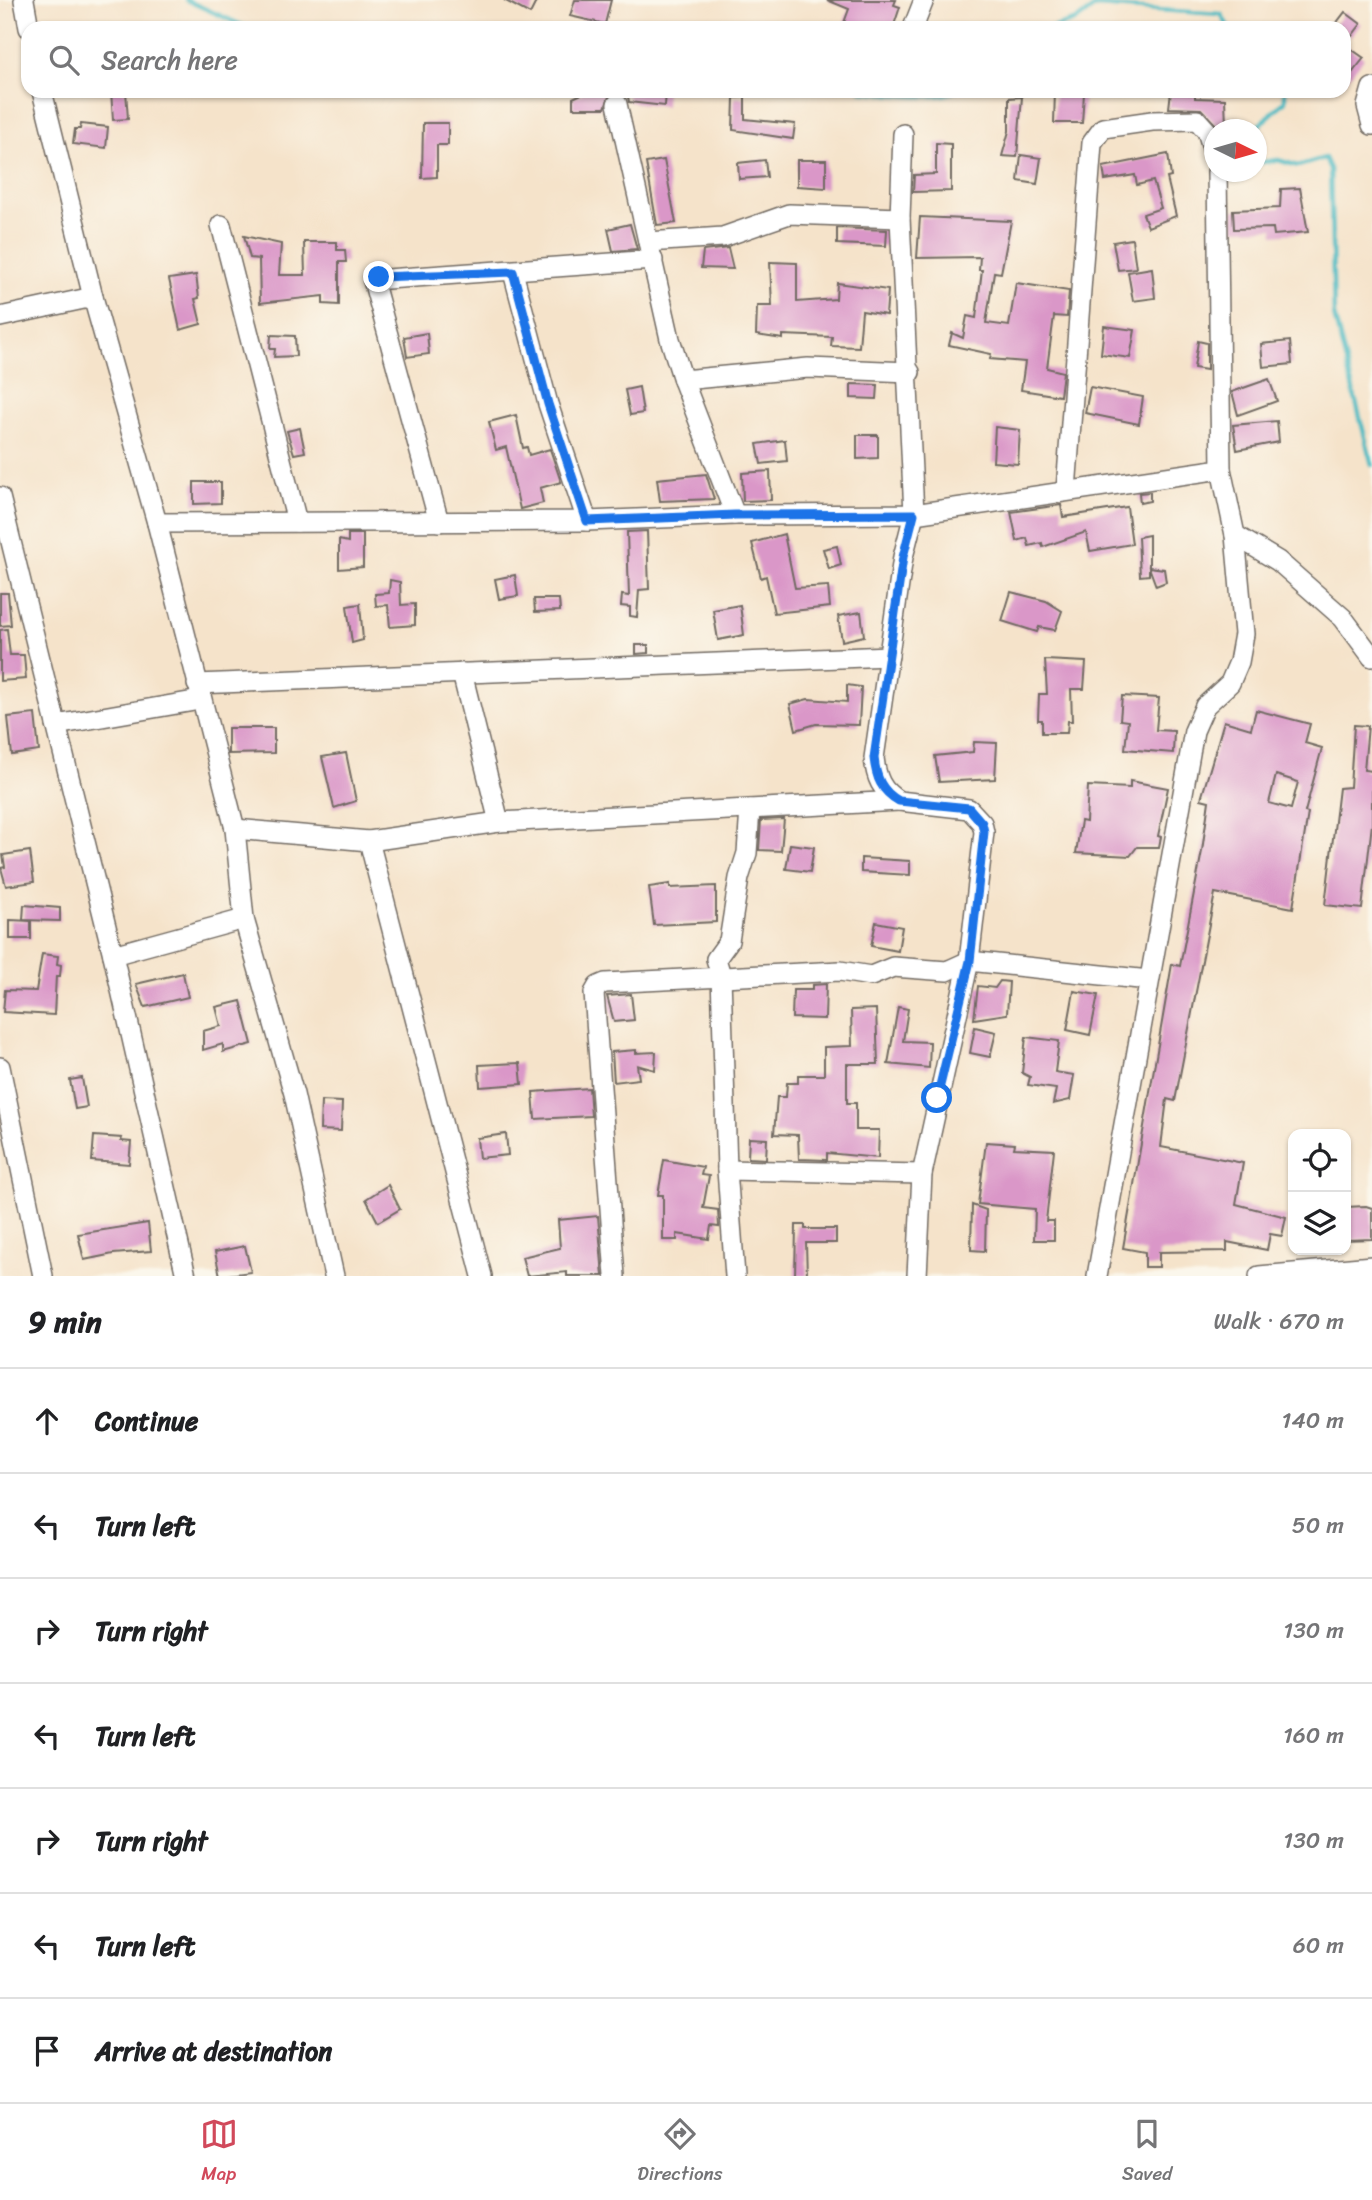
<!DOCTYPE html>
<meta charset="utf-8">
<style>
:root{--surface:#fff;--page:#f6f6f6;--text:#202124;--muted:#757577;--line:#e0e0e0;--accent:#d1495b}
body{margin:0;font-family:Sriracha,sans-serif;background:var(--page);color:var(--text)}
.controls{position:absolute;right:21px;bottom:21px;display:grid;overflow:hidden;border-radius:14px;box-shadow:0 2px 5px #0004}
.controls button{width:63px;height:63px;display:grid;place-items:center;padding:0;border:0;border-bottom:2px solid var(--line);background:var(--surface);color:var(--text);font:35px sans-serif}
.compass{position:absolute;left:1204px;top:119px;width:63px;height:63px;border-radius:50%;background:var(--surface);box-shadow:0 2px 5px #0004;rotate:95deg}
.stop{position:absolute;width:21px;height:21px;margin:-16px;border:5px solid #1a73e8;border-radius:50%;background:#fff}
.stop.end{background:#1a73e8;border-color:#fff;box-shadow:0 2px 7px #0008}
.list{margin:0;padding:0;list-style:none}
h2{display:flex;justify-content:space-between;align-items:center;height:91px;margin:0;padding:0 28px;font-size:30px}
h2 small{font-size:23px;font-weight:400;color:var(--muted)}
.list li{display:grid;grid-template-columns:46px 1fr auto;gap:21px;align-items:center;box-sizing:border-box;height:105px;padding:0 28px;border-top:2px solid var(--line)}
.list b{display:block;font-size:26px;white-space:nowrap}
.list em{font-size:23px;font-style:normal;color:var(--muted)}
.icon{flex:none;width:38px;height:38px;fill:none;stroke:currentColor;stroke-width:2;stroke-linecap:round;stroke-linejoin:round}
.map{position:relative;flex:none;width:1372px;height:1276px;overflow:hidden}
.search{position:absolute;background:var(--surface);box-shadow:0 2px 5px #0004;left:21px;right:21px;top:21px;height:77px;display:flex;align-items:center;gap:18px;box-sizing:border-box;padding:0 24px;border-radius:21px;color:var(--muted);font-size:26px}
.sheet{height:826px;background:var(--surface)}
nav{display:flex;justify-content:space-around;align-items:center;box-sizing:border-box;height:98px;border-top:2px solid var(--line);background:var(--surface);font-size:19px;color:var(--muted)}
nav a{display:grid;justify-items:center;gap:4px}
nav .on{color:var(--accent)}
.map>svg:first-child{display:block}
.lines{fill:none;stroke-linecap:round;stroke-linejoin:round}
.stream{stroke:#4bbac2;stroke-width:4.5}
.building{fill:#da97c8;fill-rule:evenodd}
.minor-casing{stroke:#726b63;stroke-width:22}
.minor{stroke:#fff;stroke-width:19}
.route{stroke:#1a73e8;stroke-width:9}
</style>
<div class="map">
<svg width="1372" height="1276" viewBox="0 0 1372 1276">
<rect width="100%" height="100%" fill="#fbf7ec"/>
<filter id="ink" filterUnits="userSpaceOnUse"><feTurbulence type="fractalNoise" baseFrequency=".0143" numOctaves="2"/><feDisplacementMap in="SourceGraphic" scale="14" xChannelSelector="R" yChannelSelector="G"/><feConvolveMatrix kernelMatrix="1 2 1 2 8 2 1 2 1" color-interpolation-filters="sRGB"/></filter>
<filter id="wash" filterUnits="userSpaceOnUse"><feTurbulence type="fractalNoise" baseFrequency=".00686" numOctaves="4" result="noise"/><feDisplacementMap in="SourceGraphic" scale="28" xChannelSelector="R" yChannelSelector="G"/><feGaussianBlur stdDeviation="1.57" result="paint"/><feColorMatrix in="noise" values="0 0 0 0 0 0 0 0 0 0 0 0 0 0 0 0 0 1.4 0 .05"/><feComposite in="paint" operator="in"/></filter>
<g filter="url(#wash)">
<rect width="100%" height="100%" fill="#f5e3ca"/>
<g class="lines">
<g class="stream">
<polyline points="186,0 248,28"/>
<polyline points="1052,28 1077,20 1096,6 1221,14 1229,28"/>
<path d="M861,91C885,93 936,102 955,91"/>
<polyline points="1254,130 1285,101 1285,91"/>
<polyline points="1256,163 1278,160 1298,166 1325,158 1330,169 1334,315 1372,465"/>
</g>
</g>
<g id="blocks">
<g class="building">
<polygon points="504,0 537,0 530,14"/>
<polygon points="575,0 611,0 605,24 570,16"/>
<polygon points="827,0 896,0 894,5 900,7 893,28 842,28 849,9"/>
<polygon points="1345,12 1361,24 1351,37 1344,28 1335,25"/>
<polygon points="1344,44 1364,58 1344,83"/>
<polygon points="111,91 126,91 128,119 113,120"/>
<polygon points="588,91 611,91 605,108 573,108 573,98"/>
<polygon points="627,91 666,91 665,106 629,102"/>
<polygon points="1055,91 1084,93 1082,123 1054,123"/>
<polygon points="1171,91 1195,91 1195,98 1225,99 1226,126 1218,127 1201,109 1169,108"/>
<polygon points="745,97 745,119 795,124 793,139 733,130 734,98"/>
<polygon points="1022,97 1017,157 1002,156 1009,131 1009,98"/>
<polygon points="423,123 448,123 448,145 437,145 437,177 422,178"/>
<polygon points="81,124 108,127 106,148 73,144 75,129 80,129"/>
<polygon points="936,143 951,144 951,191 913,192 914,175 936,174"/>
<polygon points="1168,154 1171,177 1167,178 1176,216 1148,227 1143,214 1161,208 1153,181 1137,185 1135,175 1105,180 1103,167"/>
<polygon points="1021,155 1041,158 1037,184 1018,181"/>
<polygon points="664,160 676,223 657,225 646,163"/>
<polygon points="765,160 767,177 739,179 738,163"/>
<polygon points="797,160 826,160 826,188 797,186"/>
<polygon points="1300,188 1308,232 1274,235 1273,228 1234,229 1233,210 1280,208 1281,189"/>
<polygon points="920,217 1011,221 1001,273 994,272 986,323 1009,326 1016,283 1069,291 1067,317 1054,316 1047,368 1063,372 1060,396 1021,390 1025,362 990,359 991,354 949,345 952,333 963,338 967,316 976,318 982,270 979,270 980,257 917,258"/>
<polygon points="630,224 637,249 613,251 608,229"/>
<polygon points="837,228 887,230 886,246 837,244"/>
<polygon points="244,236 281,244 279,275 305,275 304,242 337,242 337,250 345,250 346,262 339,262 339,305 323,304 323,296 260,303 259,259 250,258"/>
<polygon points="1132,239 1136,268 1118,270 1113,242"/>
<polygon points="728,248 733,269 701,268 703,251"/>
<polygon points="770,262 797,263 797,302 836,299 837,283 888,290 886,315 862,311 859,347 831,346 832,337 783,335 783,339 756,335 757,306 772,306"/>
<polygon points="1152,268 1155,298 1133,301 1128,272"/>
<polygon points="196,275 199,298 195,299 201,324 180,330 169,279"/>
<polygon points="1104,326 1135,330 1130,358 1101,354"/>
<polygon points="427,333 429,354 407,357 404,337"/>
<polygon points="271,335 295,336 296,356 274,357 275,349 270,349"/>
<polygon points="1198,341 1207,343 1207,370 1194,368"/>
<polygon points="1290,341 1292,364 1263,367 1261,344"/>
<polygon points="1269,379 1277,401 1238,415 1232,392"/>
<polygon points="851,384 878,385 877,399 851,398"/>
<polygon points="639,387 643,413 630,415 625,390"/>
<polygon points="1090,387 1143,397 1139,424 1085,413"/>
<polygon points="516,415 523,448 527,447 529,455 550,449 561,482 540,488 543,503 520,509 506,447 496,450 489,422"/>
<polygon points="1277,421 1279,442 1237,450 1233,425"/>
<polygon points="995,427 1020,430 1018,464 993,462"/>
<polygon points="300,428 305,452 294,454 287,431"/>
<polygon points="857,435 878,435 878,458 857,459"/>
<polygon points="785,440 787,461 761,464 757,444"/>
<polygon points="770,471 771,500 743,501 742,473"/>
<polygon points="706,474 714,499 660,501 657,479"/>
<polygon points="194,482 221,482 221,503 194,504"/>
<polygon points="1150,492 1150,501 1140,503 1139,493"/>
<polygon points="1061,505 1063,517 1127,507 1132,544 1090,551 1086,532 1043,547 1042,543 1029,546 1027,538 1017,541 1011,512"/>
<polygon points="647,531 649,589 639,590 637,617 630,616 630,607 621,606 622,595 629,596 627,532"/>
<polygon points="348,534 363,534 363,567 339,569 339,540 348,542"/>
<polygon points="784,534 795,588 828,586 830,607 774,613 766,576 761,578 752,543"/>
<polygon points="1149,535 1149,575 1140,576 1138,537"/>
<polygon points="837,546 841,565 829,569 823,549"/>
<polygon points="1149,567 1164,569 1166,582 1156,586"/>
<polygon points="515,575 518,596 499,599 495,579"/>
<polygon points="390,580 400,582 401,605 415,604 415,625 390,627 388,605 376,606 375,594 389,593"/>
<polygon points="1011,592 1046,601 1062,611 1055,630 1039,627 1037,632 1002,621"/>
<polygon points="0,593 8,593 11,625 0,626"/>
<polygon points="534,599 559,599 560,611 535,612"/>
<polygon points="360,604 363,640 352,643 347,606"/>
<polygon points="740,605 744,635 718,640 713,610"/>
<polygon points="861,612 864,636 842,641 838,616"/>
<polygon points="7,629 10,655 24,655 26,679 0,681 0,630"/>
<polygon points="636,645 648,645 648,653 636,654"/>
<polygon points="1045,660 1086,662 1084,689 1071,689 1072,721 1068,721 1067,733 1042,733 1042,720 1038,720 1039,694 1047,694"/>
<polygon points="847,685 861,687 859,725 816,724 796,730 790,704 808,699 847,702"/>
<polygon points="1122,696 1159,698 1156,730 1174,731 1173,753 1125,749 1128,721 1120,720"/>
<path d="M1256,710L1310,724L1305,743L1322,748L1305,812L1308,813L1293,908L1215,893L1175,1101L1167,1099L1161,1147L1243,1163L1236,1204L1286,1217L1282,1236L1270,1234L1267,1250L1227,1242V1251L1159,1252V1267H1145V1252L1123,1248L1172,964L1180,966L1202,851L1209,801L1201,799L1224,721L1251,729ZM1276,775L1298,782L1291,809L1269,803Z"/>
<polygon points="35,714 39,751 12,755 8,717"/>
<polygon points="1354,725 1368,726 1364,770 1372,771 1372,824 1362,909 1325,905 1339,788 1350,787"/>
<polygon points="228,728 274,728 274,753 228,754"/>
<polygon points="974,742 997,743 995,779 939,782 935,756 973,752"/>
<polygon points="346,753 356,801 334,808 322,757"/>
<polygon points="1130,781 1168,788 1158,836 1161,837 1159,847 1137,847 1130,856 1076,853 1081,821 1086,822 1088,786 1130,788"/>
<polygon points="784,819 781,851 759,850 761,820"/>
<polygon points="790,844 814,847 810,872 786,869"/>
<polygon points="30,851 34,882 6,886 1,868 5,867 3,855"/>
<polygon points="861,858 910,861 910,875 861,872"/>
<polygon points="670,884 670,888 716,886 716,922 654,925 649,887"/>
<polygon points="24,905 60,908 60,921 23,920"/>
<polygon points="10,920 31,921 31,939 10,939"/>
<polygon points="876,922 902,927 898,951 871,946"/>
<polygon points="42,954 58,956 57,964 61,965 60,976 56,976 54,1015 3,1012 5,990 36,991"/>
<polygon points="183,973 188,997 145,1007 136,984"/>
<polygon points="1000,981 1009,982 1007,1014 974,1019 978,986 995,988"/>
<polygon points="826,984 825,1019 792,1018 793,990 812,990 812,985"/>
<polygon points="1074,991 1098,995 1090,1035 1067,1030"/>
<polygon points="631,994 634,1020 614,1022 607,996"/>
<polygon points="241,1001 252,1044 223,1052 223,1044 203,1050 203,1031 221,1026 216,1007"/>
<polygon points="898,1007 908,1009 903,1041 930,1042 929,1068 888,1064"/>
<polygon points="876,1009 878,1064 847,1064 847,1103 856,1103 856,1130 879,1130 878,1158 827,1153 827,1160 799,1159 798,1135 774,1134 777,1097 786,1097 787,1083 798,1083 798,1075 824,1075 824,1047 852,1046 851,1010"/>
<polygon points="975,1027 996,1032 990,1057 970,1053"/>
<polygon points="1026,1037 1059,1041 1055,1072 1074,1075 1070,1100 1053,1104 1056,1089 1028,1085 1030,1077 1022,1073"/>
<polygon points="636,1050 636,1053 656,1052 655,1070 637,1065 639,1079 614,1082 612,1052"/>
<polygon points="520,1063 522,1084 480,1087 479,1065"/>
<polygon points="82,1078 87,1107 75,1109 70,1080"/>
<polygon points="589,1088 591,1116 535,1119 533,1092"/>
<polygon points="321,1101 342,1102 341,1131 320,1130"/>
<polygon points="506,1134 508,1155 479,1158 477,1138"/>
<polygon points="94,1136 122,1138 121,1141 131,1142 129,1164 92,1161"/>
<polygon points="749,1138 767,1139 766,1159 748,1158"/>
<polygon points="986,1142 1015,1144 1014,1148 1054,1150 1046,1221 1054,1221 1054,1240 1034,1240 1035,1209 978,1204"/>
<polygon points="664,1160 703,1167 701,1175 709,1176 703,1208 718,1210 719,1227 711,1226 709,1239 677,1234 677,1240 663,1240 663,1195 658,1195"/>
<polygon points="388,1185 400,1209 378,1222 366,1199"/>
<polygon points="972,1205 986,1210 985,1251 971,1250"/>
<polygon points="1366,1206 1372,1208 1372,1239 1346,1240 1346,1207"/>
<polygon points="598,1216 603,1276 567,1276 567,1272 527,1276 522,1257 560,1248 558,1220"/>
<polygon points="148,1223 151,1251 113,1254 84,1260 78,1234"/>
<polygon points="796,1225 805,1225 805,1229 836,1229 836,1243 806,1243 807,1276 795,1276"/>
<polygon points="245,1246 251,1272 220,1276 215,1252"/>
</g>
</g>
</g>
<g filter="url(#ink)">
<use href="#blocks" fill-opacity="0" stroke="#726b63" stroke-width="2"/>
<g class="lines">
<defs>
<g id="minor">
<polyline points="24,0 29,28"/>
<polyline points="913,28 924,0"/>
<polyline points="1372,88 1367,106 1372,125"/>
<polyline points="42,91 93,297 157,523 235,829 244,919 294,1094 334,1276"/>
<polyline points="617,104 670,339 683,380 735,515"/>
<path d="M903,134L900,218L914,514L903,557L874,758C876,777 881,791 899,801L969,809L982,823L984,832L969,961L922,1174L917,1276"/>
<polyline points="221,225 297,522"/>
<polyline points="648,242 723,237 789,214 900,218"/>
<polyline points="513,272 548,404 587,521"/>
<polyline points="0,317 93,297"/>
<polyline points="683,380 808,368 910,372"/>
<polyline points="1066,490 1092,143 1103,128 1152,121 1197,120 1207,131 1214,154"/>
<polyline points="0,497 113,955 186,1276"/>
<polyline points="439,522 373,280 653,260"/>
<polyline points="157,523 587,521 735,515 914,514 1221,469"/>
<polyline points="1235,535 1278,561 1343,618 1372,657"/>
<polyline points="462,673 499,822"/>
<polyline points="197,684 889,656"/>
<polyline points="56,725 200,700"/>
<polyline points="235,829 369,841 499,822 899,801"/>
<polyline points="369,841 482,1276"/>
<polyline points="113,955 244,919"/>
<polyline points="0,1067 43,1276"/>
<polyline points="727,1170 922,1174"/>
<polyline points="615,1276 594,993 598,986 605,983 840,971 871,976 893,967 947,971 969,961 1149,980"/>
<polyline points="735,1276 727,1170 721,975 716,959 729,941 739,878 747,853 750,809"/>
<polyline points="1097,1276 1194,731 1205,706 1230,683 1239,662 1244,634 1235,535 1221,469 1217,172"/>
<polyline points="1259,1276 1372,1266"/>
</g>
</defs>
<use href="#minor" class="minor-casing"/>
<use href="#minor" class="minor"/>
</g>
</g>
<g class="lines" filter="url(#ink)">
<path class="route" d="M379,277L513,272L548,404L587,521L735,515L914,514L903,557L874,758C876,777 881,791 899,801L969,808L982,823L984,832L970,961L937,1098"/>
</g>
</svg>
<div class="controls">
<button><svg class="icon" aria-label="locate" viewBox="0 0 24 24"><circle cx="12" cy="12" r="6"/><path d="M12 2v4M12 18v4M2 12h4M18 12h4"/></svg></button>
<button><svg class="icon" aria-label="layers" viewBox="0 0 24 24"><path d="M12 4l9 5-9 5-9-5zM3 14l9 5 9-5"/></svg></button>
</div>
<svg class="compass" viewBox="-18 -18 36 36"><path d="M0-13l5 13h-10z" fill="#e53935"/><path d="M0 13l5-13h-10z" fill="#757577"/></svg>
<div class="stop" style="left:937px;top:1098px"></div>
<div class="stop end" style="left:379px;top:277px"></div>
<div class="search"><svg class="icon" aria-label="search" viewBox="0 0 24 24"><circle cx="10" cy="10" r="6"/><path d="M15 15l6 6"/></svg>Search here</div>
</div>
<section class="sheet">
<h2>9 min<small>Walk · 670 m</small></h2>
<ul class="list">
<li><svg class="icon" aria-label="ahead" viewBox="0 0 24 24"><path d="M12 20V5M6 11l6-6 6 6"/></svg><div><b>Continue</b></div><em>140 m</em></li>
<li><svg class="icon" aria-label="left" viewBox="0 0 24 24"><path d="M17 20v-9H6M10 6l-5 5 5 5"/></svg><div><b>Turn left</b></div><em>50 m</em></li>
<li><svg class="icon" aria-label="right" viewBox="0 0 24 24"><path d="M7 20v-9h11M14 6l5 5-5 5"/></svg><div><b>Turn right</b></div><em>130 m</em></li>
<li><svg class="icon" aria-label="left" viewBox="0 0 24 24"><path d="M17 20v-9H6M10 6l-5 5 5 5"/></svg><div><b>Turn left</b></div><em>160 m</em></li>
<li><svg class="icon" aria-label="right" viewBox="0 0 24 24"><path d="M7 20v-9h11M14 6l5 5-5 5"/></svg><div><b>Turn right</b></div><em>130 m</em></li>
<li><svg class="icon" aria-label="left" viewBox="0 0 24 24"><path d="M17 20v-9H6M10 6l-5 5 5 5"/></svg><div><b>Turn left</b></div><em>60 m</em></li>
<li><svg class="icon" aria-label="arrive" viewBox="0 0 24 24"><path d="M6 21V4h12l-3 4 3 4H6"/></svg><div><b>Arrive at destination</b></div></li>
</ul>
</section>
<nav>
<a class="on"><svg class="icon" aria-label="map" viewBox="0 0 24 24"><path d="M3 6l6-2 6 2 6-2v14l-6 2-6-2-6 2zM9 4v14M15 6v14"/></svg>Map</a>
<a><svg class="icon" aria-label="directions" viewBox="0 0 24 24"><path d="M12 3l9 9-9 9-9-9zM9 14v-3h6M13 9l2 2-2 2"/></svg>Directions</a>
<a><svg class="icon" aria-label="saved" viewBox="0 0 24 24"><path d="M7 4h10v16l-5-4-5 4z"/></svg>Saved</a>
</nav>
